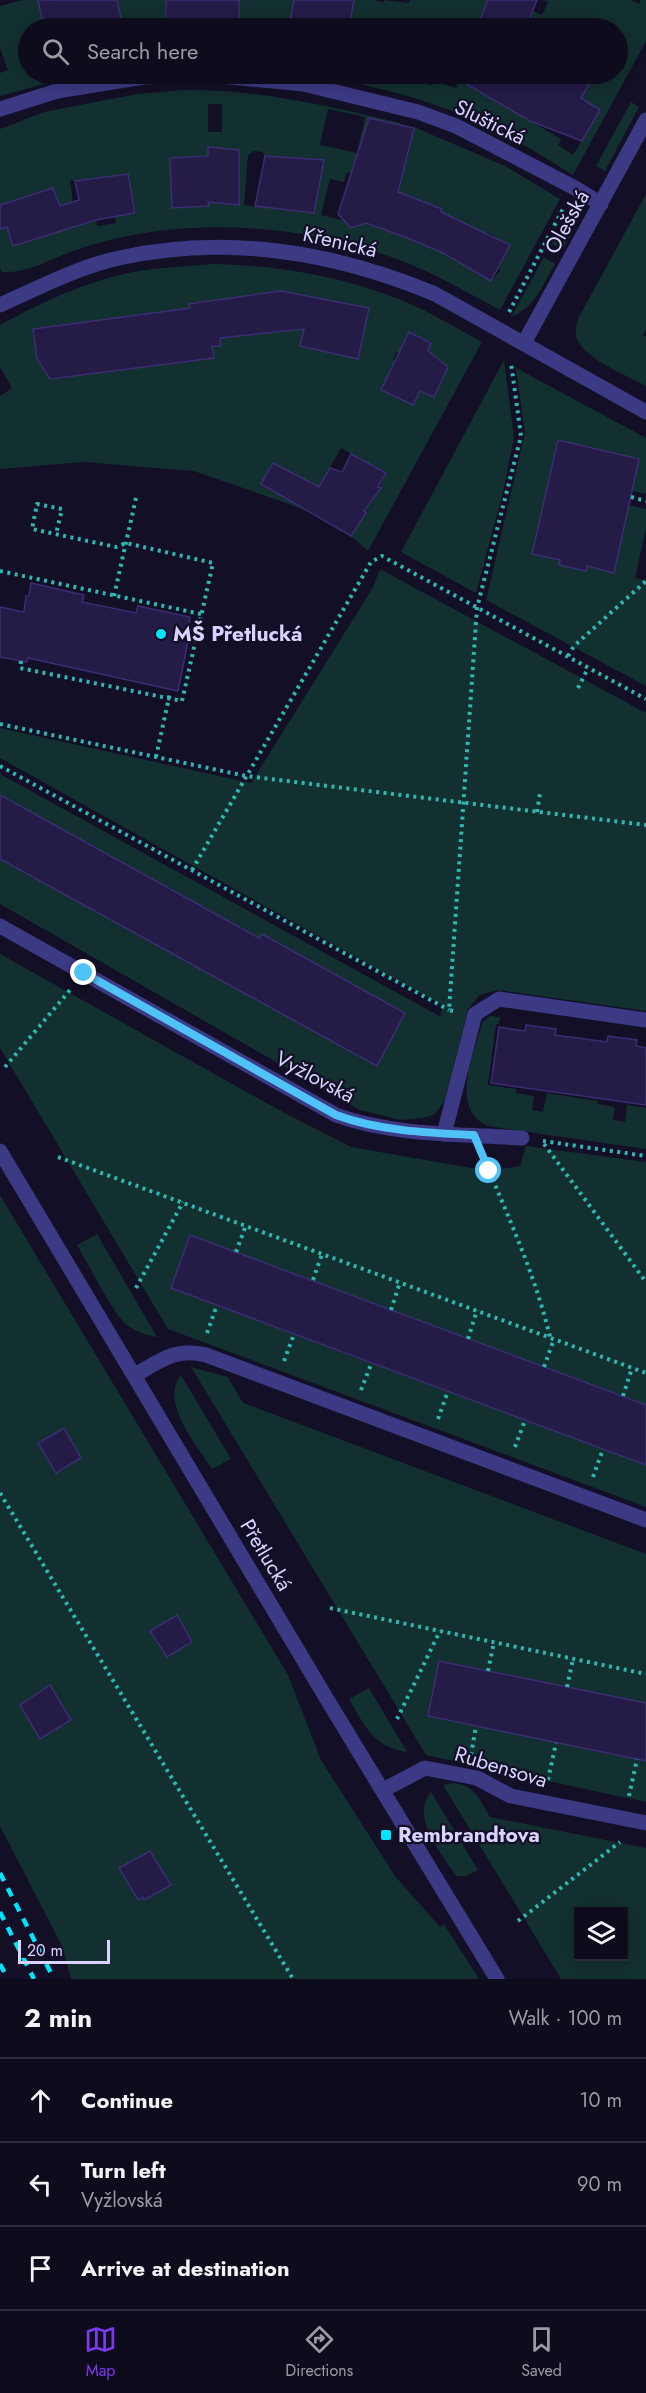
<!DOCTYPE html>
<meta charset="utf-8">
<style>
:root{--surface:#0e0b1c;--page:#1c1929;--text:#f1f3f6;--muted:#9b9ba3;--line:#2e2b3b;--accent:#7c3aed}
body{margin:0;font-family:Jost,sans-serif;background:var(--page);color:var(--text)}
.controls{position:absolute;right:18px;bottom:18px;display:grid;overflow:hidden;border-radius:0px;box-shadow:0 3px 15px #0003}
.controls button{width:54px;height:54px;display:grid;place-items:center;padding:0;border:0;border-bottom:2px solid var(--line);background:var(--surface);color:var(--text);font:30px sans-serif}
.scale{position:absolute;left:18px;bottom:15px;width:92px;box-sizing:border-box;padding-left:6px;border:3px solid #d9d4ff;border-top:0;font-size:16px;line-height:21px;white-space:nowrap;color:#d9d4ff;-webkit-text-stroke:4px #130f26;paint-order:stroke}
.stop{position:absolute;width:18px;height:18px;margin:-14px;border:4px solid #4fc3f7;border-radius:50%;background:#fff}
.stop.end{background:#4fc3f7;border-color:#fff;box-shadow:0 2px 6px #0008}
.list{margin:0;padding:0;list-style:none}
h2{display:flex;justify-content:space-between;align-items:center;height:78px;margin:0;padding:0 24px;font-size:26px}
h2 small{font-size:20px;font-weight:400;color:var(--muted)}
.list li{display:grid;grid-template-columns:39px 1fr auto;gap:18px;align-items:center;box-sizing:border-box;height:84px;padding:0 24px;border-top:2px solid var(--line)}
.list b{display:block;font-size:22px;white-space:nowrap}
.list p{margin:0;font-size:20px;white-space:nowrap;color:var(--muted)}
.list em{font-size:20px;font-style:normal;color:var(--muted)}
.icon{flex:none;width:33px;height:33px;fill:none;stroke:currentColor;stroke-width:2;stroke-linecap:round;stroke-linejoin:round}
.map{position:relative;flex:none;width:646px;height:1979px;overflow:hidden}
.search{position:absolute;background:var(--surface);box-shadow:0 3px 15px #0003;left:18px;right:18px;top:18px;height:66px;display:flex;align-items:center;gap:15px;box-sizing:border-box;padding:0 21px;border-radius:33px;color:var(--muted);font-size:22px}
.sheet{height:330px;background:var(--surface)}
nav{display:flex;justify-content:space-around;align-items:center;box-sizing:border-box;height:84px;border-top:2px solid var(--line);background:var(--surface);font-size:16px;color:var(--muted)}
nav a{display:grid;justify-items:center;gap:3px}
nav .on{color:var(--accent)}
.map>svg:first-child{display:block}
.green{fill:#12302f;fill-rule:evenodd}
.building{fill:#241b47;stroke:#3b2d73;stroke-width:1.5}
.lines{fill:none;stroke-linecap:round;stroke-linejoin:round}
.path{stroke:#2fb8b0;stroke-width:4;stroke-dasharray:3 4.5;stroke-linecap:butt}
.minor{stroke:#3d3a85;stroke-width:15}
.rail{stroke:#00e5ff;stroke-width:4.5;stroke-dasharray:9 8;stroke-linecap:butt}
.route{stroke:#4fc3f7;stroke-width:8}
.poi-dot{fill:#00e5ff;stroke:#130f26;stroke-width:2}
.labels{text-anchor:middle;stroke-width:4.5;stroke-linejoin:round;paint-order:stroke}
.street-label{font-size:21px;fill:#d9d4ff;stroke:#130f26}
.poi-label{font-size:21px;font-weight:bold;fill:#d9d4ff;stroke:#130f26;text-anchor:start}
</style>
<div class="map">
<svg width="646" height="1979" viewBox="0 0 646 1979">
<rect width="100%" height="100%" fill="#130f26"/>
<g class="green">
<polygon points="23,0 78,0 41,11 44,28 28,28 28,74 92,74 59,80 0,96 0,73 8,70 0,48 0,6"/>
<polygon points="117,0 166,0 166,28 123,28"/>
<polygon points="239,0 374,0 383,2 384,0 409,3 410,0 507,0 512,9 488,0 478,25 487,28 423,28 423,26 402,19 399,28 349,28 349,26 294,3 289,28 239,28"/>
<path d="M543,0H631L639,4L641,0H646V41L573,175C543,157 514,137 482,123C425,98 363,82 301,74H406L408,77L414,79L420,76L425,83L431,85L438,82L456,88L461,74H500L487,96L561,139L558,145L573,155L600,110L539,74H577L590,81L595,74H618V28H526L533,11L542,15L548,2Z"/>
<path d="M184,90C258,89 329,106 401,123L396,143L408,149L414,127L505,166L560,199L500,310C468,293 436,274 402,261C319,228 220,219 133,235C114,238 94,244 76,250C53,258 26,274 2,272L0,268V228L7,227L13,246L54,233L0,205V129L44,112L137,94ZM208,104H222V132H208ZM328,109L365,117L357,153L320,145ZM254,151L263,152L264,156L286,158L300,185L299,212L244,205L248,155ZM206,156L209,206L172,208L170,158ZM347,172L363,176L359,224L354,227L349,226L346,221L321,215L330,179L344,182ZM128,174L136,213L115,216L116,223L97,226L94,208L74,210L70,181L89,179L91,185L106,177ZM424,202L442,209L427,247L393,232ZM488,233L509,245L499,268L500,271L491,281L474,272Z"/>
<polygon points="631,102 639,107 605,171 596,166"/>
<path d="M646,194V330L643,335L646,337V386C627,375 581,358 576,336C575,329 577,323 579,317Z"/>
<path d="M572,204C578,222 571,234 563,249L551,244Z"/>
<path d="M544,257L555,264C543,284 535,308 511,317Z"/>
<path d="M212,264C277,265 340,276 401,300C429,311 456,328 482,342L368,551L351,536L364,514L366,513L365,512L380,488L386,473L341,448L319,487L273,463L261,485L303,507V509L194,471L83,462L0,469V396L12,388L0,367V325C47,299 98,276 152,269C172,267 192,266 212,264ZM273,292L278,332L220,338V346H212L214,358L192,327L190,304ZM341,302L369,308L357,359L300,346L305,325ZM154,313L121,369L51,379L39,360L33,328ZM409,332L431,342L427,351L448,367L434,397L420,391L413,405L381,389L395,361L393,360L396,352L399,353Z"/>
<polygon points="504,360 514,437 503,492 476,593 401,552"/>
<polygon points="516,368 646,438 646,494 632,491 639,459 558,441 533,554 560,560 559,565 586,571 587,566 614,573 629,505 646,509 646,528 635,578 646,580 646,686 486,600 525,433"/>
<polygon points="380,569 646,713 646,1011 497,990 480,995 468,1009 445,1100 435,1114 423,1118 401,1120 360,1110 0,904 0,859 356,991 358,987 308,959 284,952 287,947 262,934 259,938 0,795 0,774 441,1017 442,1005 0,758 0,728 251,783 372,589"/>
<polygon points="0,954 279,1110 351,1147 489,1171 520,1166 526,1146 646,1162 646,1405 190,1235 171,1287 646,1465 646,1507 168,1329 0,1048"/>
<path d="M490,1016L500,1017L499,1024H496L488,1085L516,1089V1093L534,1096L532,1110L543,1112L547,1093L597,1101V1104L615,1107L613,1120L625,1122L627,1105L646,1108V1149L488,1126C448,1109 475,1050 483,1021Z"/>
<polygon points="0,1195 288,1675 321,1760 395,1876 440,1927 444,1924 479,1979 71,1979 63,1948 0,1826"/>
<path d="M97,1234L157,1337C146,1335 136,1332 127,1325C112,1313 88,1263 77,1245Z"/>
<polygon points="191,1367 228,1377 243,1403 646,1554 646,1703 440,1661 428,1716 646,1761 646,1802 426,1755"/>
<path d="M181,1375L231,1459L212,1469C197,1445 159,1402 181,1375Z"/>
<path d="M369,1688L407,1752C373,1747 365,1726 349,1699Z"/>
<path d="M453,1783C475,1785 480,1800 490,1817L646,1848V1979H561L443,1785ZM578,1912H624V1956H578Z"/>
<path d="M431,1792L478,1870L466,1876H456C442,1853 410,1818 431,1792Z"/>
</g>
<g class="building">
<polygon points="38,0 117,0 123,28 44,28"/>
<rect x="166" y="0" width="73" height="28"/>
<polygon points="294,0 354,0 349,28 289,28"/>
<polygon points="488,0 537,0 526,28 487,28 478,25"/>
<polygon points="449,74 595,74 581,98 600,110 582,141 530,121"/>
<polygon points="369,118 414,128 398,192 442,209 441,212 510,245 491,281 443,253 410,239 366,223 351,228 338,214"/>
<polygon points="208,147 239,150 239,205 208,202 209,206 172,208 170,158 208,156"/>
<polygon points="265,156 324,160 314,213 255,206"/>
<polygon points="128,174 135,213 96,220 13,246 7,227 0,229 0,205 53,188 60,206 79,200 75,181"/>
<polygon points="281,291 369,308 358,359 300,346 304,329 220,338 221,346 212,346 214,358 50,379 37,359 33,329 190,308 189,304"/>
<polygon points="409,332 431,343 428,351 448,367 434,397 420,391 413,405 381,390"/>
<polygon points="558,440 639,459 614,573 587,566 586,571 559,565 560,560 532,554"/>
<polygon points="351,454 386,473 378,487 381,488 364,511 366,513 351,536 261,484 273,463 319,487 330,468 342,472"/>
<polygon points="31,583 84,595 82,602 136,613 138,606 190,617 188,630 190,631 178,691 28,658 27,662 0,657 0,607 24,612 26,596 29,596"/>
<polygon points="0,795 259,938 262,934 405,1013 377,1066 0,859"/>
<polygon points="526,1025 556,1029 555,1035 607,1042 608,1036 637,1040 636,1046 646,1048 646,1105 491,1083 499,1027 525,1031"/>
<polygon points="190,1235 646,1405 646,1465 171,1288"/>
<polygon points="64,1428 81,1458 56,1473 38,1443"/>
<polygon points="177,1615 192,1642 167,1657 150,1631"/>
<polygon points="439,1661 646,1703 646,1761 428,1716"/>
<polygon points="50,1685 71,1720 40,1739 20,1705"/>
<polygon points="150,1851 171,1885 144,1900 143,1897 138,1900 119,1868"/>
</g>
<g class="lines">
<g class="path">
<polyline points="509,312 564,207"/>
<polyline points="631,497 646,501"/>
<polyline points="0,571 201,614"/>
<polyline points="114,596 136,498"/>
<polyline points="568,656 574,646 646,581"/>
<polyline points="21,661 20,668 182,701 213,563 126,543 116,547 32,529 37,504 62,509 56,534"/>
<polyline points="578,688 588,668"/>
<polyline points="0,724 246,776 646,825"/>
<polyline points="156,757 170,693"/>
<polyline points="0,766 449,1010"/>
<polyline points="537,812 540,793"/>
<polyline points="192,870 371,562 382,556 646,699"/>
<polyline points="453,1011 449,1010 477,608 521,436 511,363"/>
<polyline points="5,1067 70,990"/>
<polyline points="543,1141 646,1156"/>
<polyline points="544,1144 646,1282"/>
<polyline points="58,1157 646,1373"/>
<path d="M484,1158C508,1217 535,1274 550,1337"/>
<polyline points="236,1252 246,1225"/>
<polyline points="313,1280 322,1254"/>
<polyline points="136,1288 183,1202"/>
<polyline points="391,1310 400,1282"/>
<polyline points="207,1333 217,1305"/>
<polyline points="468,1339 477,1310"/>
<polyline points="284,1361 294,1334"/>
<polyline points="544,1367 554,1339"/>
<polyline points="361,1390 372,1362"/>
<polyline points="623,1396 632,1368"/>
<polyline points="438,1419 448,1391"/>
<polyline points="515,1447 525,1420"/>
<polyline points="593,1477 603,1449"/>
<polyline points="0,1493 293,1979"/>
<polyline points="330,1608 646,1674"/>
<polyline points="488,1671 494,1642"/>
<polyline points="567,1687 573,1659"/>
<polyline points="397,1719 440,1631"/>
<polyline points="471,1755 476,1726"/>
<polyline points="548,1780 556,1743"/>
<polyline points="629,1796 637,1759"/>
<polyline points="518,1921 620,1842"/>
</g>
<g class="minor">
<polyline points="0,109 57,91 144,77 209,75 303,84 418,112 456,126 575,188 601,204"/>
<path d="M0,305C38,288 78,267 119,258C226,234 335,252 435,294L646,412"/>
<polyline points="524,343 646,120"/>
<path d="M0,926L336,1115C394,1136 461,1134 522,1138"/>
<polyline points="444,1134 475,1014 499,999 646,1020"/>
<polyline points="0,1151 328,1701 497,1979"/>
<path d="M135,1375C160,1361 176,1347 206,1355L646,1520"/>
<polyline points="383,1790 425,1768 477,1778 511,1796 646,1823"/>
</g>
<g class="rail">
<polyline points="0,1873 54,1979"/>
<polyline points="0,1912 34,1979"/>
<polyline points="0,1964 8,1979"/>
</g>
</g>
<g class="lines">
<path class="route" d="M84,973L336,1115C379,1131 429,1133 474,1135L489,1171"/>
</g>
<g class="poi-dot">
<circle cx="161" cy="634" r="6"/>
<rect x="380" y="1829" width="12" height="12" rx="3"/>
</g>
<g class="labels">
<g class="street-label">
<text transform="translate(490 122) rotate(26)" y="7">Sluštická</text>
<text transform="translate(567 222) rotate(-61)" y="7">Olešská</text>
<text transform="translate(340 242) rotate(13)" y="7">Křenická</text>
<text transform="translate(315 1077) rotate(28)" y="7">Vyžlovská</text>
<text transform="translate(266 1555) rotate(59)" y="7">Přetlucká</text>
<text transform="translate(501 1767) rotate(17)" y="7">Rubensova</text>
</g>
<g class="poi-label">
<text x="173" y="641">MŠ Přetlucká</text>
<text x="398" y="1842">Rembrandtova</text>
</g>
</g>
</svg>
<div class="controls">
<button><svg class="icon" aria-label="layers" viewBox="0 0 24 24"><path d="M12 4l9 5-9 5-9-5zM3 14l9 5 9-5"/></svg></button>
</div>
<div class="scale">20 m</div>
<div class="stop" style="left:489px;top:1171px"></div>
<div class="stop end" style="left:84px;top:973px"></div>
<div class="search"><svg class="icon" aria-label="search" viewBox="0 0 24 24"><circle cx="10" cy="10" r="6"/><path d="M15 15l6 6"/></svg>Search here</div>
</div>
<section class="sheet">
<h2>2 min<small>Walk · 100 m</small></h2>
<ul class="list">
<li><svg class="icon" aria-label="ahead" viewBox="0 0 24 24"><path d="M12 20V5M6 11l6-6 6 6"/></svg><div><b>Continue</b></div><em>10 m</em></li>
<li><svg class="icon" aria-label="left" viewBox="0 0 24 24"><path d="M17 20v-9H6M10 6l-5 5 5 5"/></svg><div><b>Turn left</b><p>Vyžlovská</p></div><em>90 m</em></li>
<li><svg class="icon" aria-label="arrive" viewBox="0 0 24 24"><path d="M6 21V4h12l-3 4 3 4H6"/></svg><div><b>Arrive at destination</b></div></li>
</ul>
</section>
<nav>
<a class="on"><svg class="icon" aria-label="map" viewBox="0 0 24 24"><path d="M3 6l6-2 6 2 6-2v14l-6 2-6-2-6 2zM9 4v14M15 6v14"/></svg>Map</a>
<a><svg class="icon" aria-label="directions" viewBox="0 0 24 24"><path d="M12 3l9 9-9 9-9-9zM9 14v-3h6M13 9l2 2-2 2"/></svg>Directions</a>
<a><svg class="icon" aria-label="saved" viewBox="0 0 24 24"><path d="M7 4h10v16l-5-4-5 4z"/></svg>Saved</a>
</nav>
